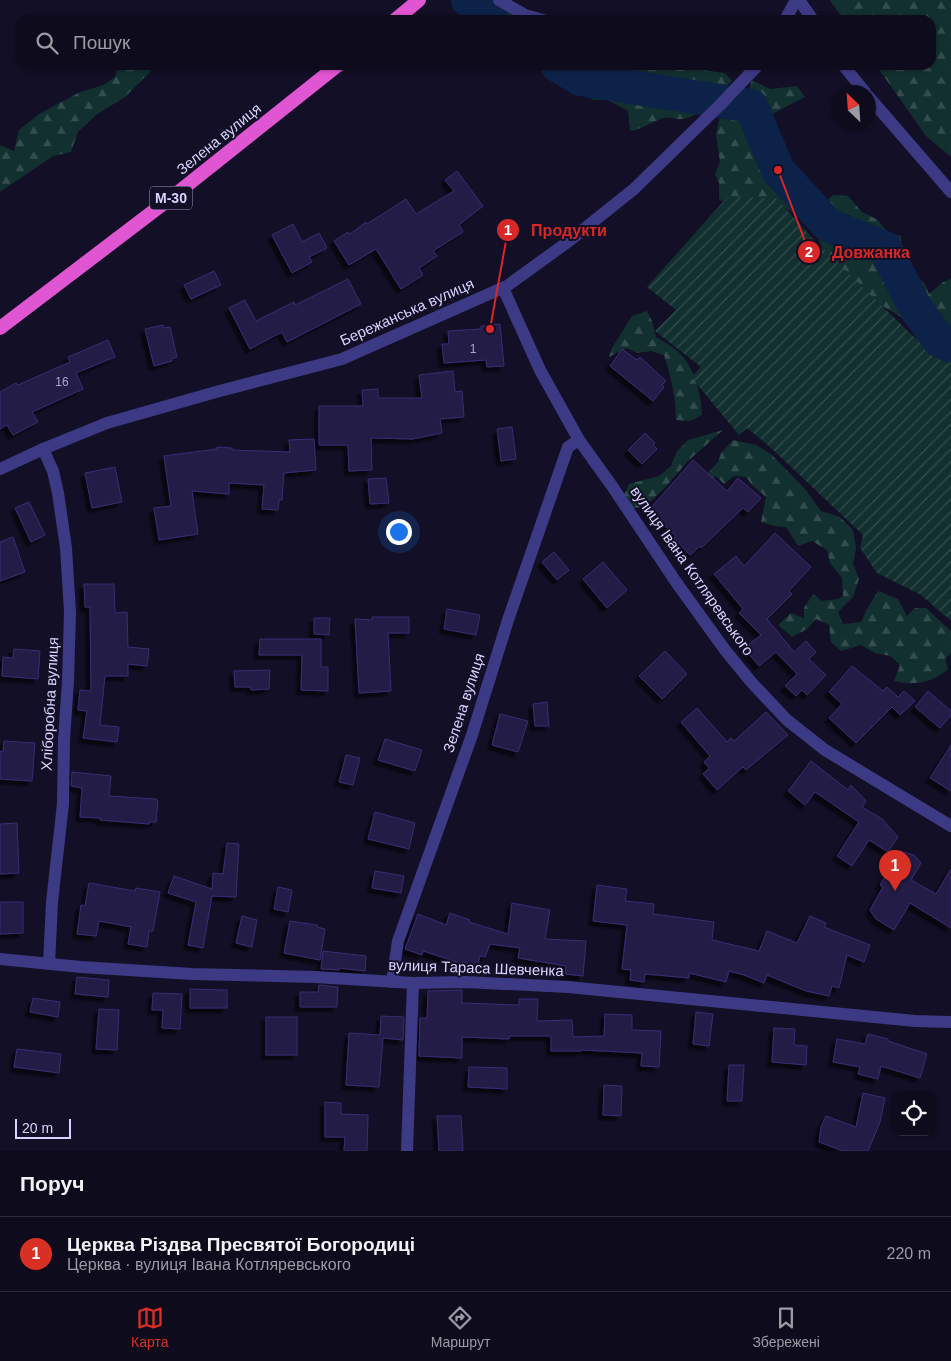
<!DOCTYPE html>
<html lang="uk">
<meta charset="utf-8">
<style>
:root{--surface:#0e0b1c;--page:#171425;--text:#f1f3f6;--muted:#9b9ba3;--line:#2e2b3b;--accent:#d93025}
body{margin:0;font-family:Helvetica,sans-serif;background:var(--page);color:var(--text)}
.controls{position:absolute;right:15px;bottom:15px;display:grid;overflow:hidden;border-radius:10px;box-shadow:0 1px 4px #0004}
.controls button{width:45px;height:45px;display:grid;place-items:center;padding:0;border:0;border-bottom:1px solid var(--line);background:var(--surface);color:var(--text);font:25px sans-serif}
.compass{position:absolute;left:831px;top:85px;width:45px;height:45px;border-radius:50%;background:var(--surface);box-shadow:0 1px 4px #0004;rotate:335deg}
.scale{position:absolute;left:15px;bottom:12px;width:56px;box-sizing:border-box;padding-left:5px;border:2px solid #d9d4ff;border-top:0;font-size:14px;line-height:18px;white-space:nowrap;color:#d9d4ff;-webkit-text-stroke:4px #130f26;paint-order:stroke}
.you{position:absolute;left:398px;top:531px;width:18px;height:18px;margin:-12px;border:4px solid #fff;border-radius:50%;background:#1a73e8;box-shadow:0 0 0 8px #1a73e833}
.badge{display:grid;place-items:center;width:32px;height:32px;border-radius:50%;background:var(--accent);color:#fff;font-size:16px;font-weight:700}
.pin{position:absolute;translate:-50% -41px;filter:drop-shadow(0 1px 2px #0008)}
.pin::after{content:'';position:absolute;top:26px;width:18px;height:15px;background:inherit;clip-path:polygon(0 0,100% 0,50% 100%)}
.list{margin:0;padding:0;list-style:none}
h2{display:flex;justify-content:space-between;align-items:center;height:65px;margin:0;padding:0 20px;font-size:21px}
h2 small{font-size:16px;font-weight:400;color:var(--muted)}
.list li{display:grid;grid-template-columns:32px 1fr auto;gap:15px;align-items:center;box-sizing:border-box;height:75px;padding:0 20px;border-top:1px solid var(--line)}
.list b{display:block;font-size:19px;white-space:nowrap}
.list p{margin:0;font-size:16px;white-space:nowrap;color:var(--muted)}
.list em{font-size:16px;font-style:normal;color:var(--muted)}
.icon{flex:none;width:28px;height:28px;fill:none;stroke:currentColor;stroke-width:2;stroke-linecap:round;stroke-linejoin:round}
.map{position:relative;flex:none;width:951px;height:1151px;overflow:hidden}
.search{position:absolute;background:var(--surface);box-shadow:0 1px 4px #0004;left:15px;right:15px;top:15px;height:55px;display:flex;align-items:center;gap:12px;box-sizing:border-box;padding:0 18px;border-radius:15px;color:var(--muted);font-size:19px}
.sheet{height:140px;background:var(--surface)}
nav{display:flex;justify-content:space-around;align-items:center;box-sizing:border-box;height:70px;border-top:1px solid var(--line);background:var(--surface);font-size:14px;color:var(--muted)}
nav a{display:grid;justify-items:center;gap:2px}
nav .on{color:var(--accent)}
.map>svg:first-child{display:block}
.forest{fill:url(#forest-firs)}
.garden{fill:url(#garden-furrows)}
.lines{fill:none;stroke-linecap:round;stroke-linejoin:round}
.river{stroke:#0c2248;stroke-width:34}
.building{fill:#241b47;stroke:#3b2d73;filter:url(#shadow)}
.minor{stroke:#3d3a85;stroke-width:12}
.trunk{stroke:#e055d1;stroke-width:14}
.labels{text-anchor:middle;stroke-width:4;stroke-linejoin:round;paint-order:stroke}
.number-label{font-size:12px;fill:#aca6d1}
.shield{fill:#130f26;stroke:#9e99be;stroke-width:1}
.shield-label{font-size:14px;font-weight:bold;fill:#d9d4ff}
.street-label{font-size:15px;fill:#d9d4ff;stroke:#130f26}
.leader{fill:none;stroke:#d62828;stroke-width:2}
.callout-dot{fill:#d62828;stroke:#130f26;stroke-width:2}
.mark-label{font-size:15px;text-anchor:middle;font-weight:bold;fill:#fff}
.callout-label{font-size:16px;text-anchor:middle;font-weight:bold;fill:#d62828;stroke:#130f26;stroke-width:4;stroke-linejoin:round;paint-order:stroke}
</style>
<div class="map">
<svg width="951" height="1151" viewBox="0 0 951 1151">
<defs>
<pattern id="forest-firs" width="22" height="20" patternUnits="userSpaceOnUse" patternTransform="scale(1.25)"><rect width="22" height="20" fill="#12302f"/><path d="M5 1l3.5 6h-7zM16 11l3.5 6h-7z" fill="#344d4e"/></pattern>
<pattern id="garden-furrows" width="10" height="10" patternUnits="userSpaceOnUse" patternTransform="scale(1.25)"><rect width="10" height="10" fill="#12302f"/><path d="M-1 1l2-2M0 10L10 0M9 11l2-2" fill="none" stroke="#344d4e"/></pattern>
<filter id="shadow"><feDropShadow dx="-4.5" dy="4.5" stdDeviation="1" flood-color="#0009"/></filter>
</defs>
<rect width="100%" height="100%" fill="#130f26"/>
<g class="forest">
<polygon points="467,0 497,0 522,20 472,20 465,11"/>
<polygon points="830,0 951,0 951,157 926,136 876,65 931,65 931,20 844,20"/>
<polygon points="117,65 157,65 125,97 96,115 78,132 71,152 53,156 0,192 0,145 14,151 19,130 39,114 80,92 104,85 116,76"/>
<path d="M542,65H689L702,70L725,73L732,81C716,95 705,114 683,119C676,120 669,116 663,118C652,122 642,129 630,131L628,111L608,100H593L582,92L580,73L571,66L549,69Z"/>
<path d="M752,80L770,89L797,86L805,97L770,115L774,133L766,157L786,168L798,185L819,208L833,195L848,196L862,212L878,220L888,233L901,236C901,251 901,261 912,273C921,283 924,278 929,294L943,282L951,279V361L939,360L919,348L916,331L904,319L837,278L817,236L803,218L776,203H725L719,199V183L715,174L720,162L716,135L719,120L726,110L745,100Z"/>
<path d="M647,311L652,321L656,337C663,341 670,345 676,350C694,364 701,393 702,415L690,421L676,420C676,398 671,377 664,355L651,351L637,353L627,348L609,357L612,348L632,316Z"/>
<polygon points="723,430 688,461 664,489 645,506 631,509 623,497 629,484 659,476 671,466 677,451 688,440"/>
<path d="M733,440L756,445L771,454L805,489L821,511L840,517L853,530L856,548L853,564L859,579L853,597L838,612L843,624L861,622L867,609L878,591L898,599L907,616L915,608H926L951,631V653L945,659L948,669C933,683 913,686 894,681L900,665L890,656L875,653L861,645L841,651L831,642L829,625L816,619L807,629L792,637L778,625L791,613L804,618V608L813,594L822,601L838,599L843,596L842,578L830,563L827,550L812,541L798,546L786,527L774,526L761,522L766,497L752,485L746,477L734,476L724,484L716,476L704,485L706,475L718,462L721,453Z"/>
</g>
<polygon class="garden" points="730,196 777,199 815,241 913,336 951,363 951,621 921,595 877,573 860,548 863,535 770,447 747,428 739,435 691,377 701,367 655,331 676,310 647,287 721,204"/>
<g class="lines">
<g class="river">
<polyline points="468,0 492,20"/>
<polyline points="557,65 580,79 751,106 778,170 828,225 885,248 916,309 940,341 951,346"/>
</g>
</g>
<g class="building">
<polygon points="457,171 483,206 459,225 463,232 433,251 437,256 419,268 423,275 401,289 376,249 349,265 334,241 348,232 350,234 366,222 367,224 406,199 416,214 454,191 445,180"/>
<polygon points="293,224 302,242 319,233 327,248 309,257 312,262 292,273 272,235"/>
<polygon points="214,271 221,285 191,299 184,285"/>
<polygon points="348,279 361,304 287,342 282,332 250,349 229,308 245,300 256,321 294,302 295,305"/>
<polygon points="500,324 504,366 487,367 486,360 444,363 442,344 449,344 448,331 481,329 481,326"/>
<polygon points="163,325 164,328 170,327 177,357 171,359 172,361 154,366 145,329"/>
<polygon points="108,340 115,357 76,373 83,389 32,412 38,422 13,435 7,425 0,429 0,392 16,383 18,385 70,362 68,357"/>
<polygon points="622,349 637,360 640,357 666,381 662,385 664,387 653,401 610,366"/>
<polygon points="453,371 455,392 462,391 464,417 440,419 442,433 413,439 371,438 372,470 349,471 348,445 319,445 319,406 363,406 362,390 378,389 378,398 422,398 419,375"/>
<polygon points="512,427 516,459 501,461 497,429"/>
<polygon points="645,433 655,443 653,445 657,449 642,464 628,450"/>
<polygon points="314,439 316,470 284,473 282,500 279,500 278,510 262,509 264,485 229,483 229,494 192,491 198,534 159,540 154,508 171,506 164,456 217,449 217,447 232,448 232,450 290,452 289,440"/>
<polygon points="693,460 727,491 738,478 761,498 748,512 743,508 701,548 700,546 690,555 674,538 676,536 648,511"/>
<polygon points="115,467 122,502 92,508 85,473"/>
<polygon points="386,478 389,503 370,504 368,479"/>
<polygon points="29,502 45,535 31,542 15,508"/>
<polygon points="775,533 811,567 789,591 792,594 767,619 794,652 806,641 816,652 809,659 826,675 807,695 802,690 796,696 785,686 797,674 776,652 759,666 744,648 761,635 739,613 743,609 714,574 736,556 744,566"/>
<polygon points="13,537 25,572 0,581 0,542"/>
<polygon points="554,552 569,570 557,580 542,562"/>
<polygon points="603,562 627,590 607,608 583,579"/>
<polygon points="84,584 114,584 115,613 127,612 128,647 149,649 147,666 128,664 128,676 105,676 100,725 119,727 117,742 83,738 87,711 78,710 80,690 91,691 90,607 85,607"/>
<polygon points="447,609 480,615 476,635 444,629"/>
<polygon points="372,617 409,617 409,633 388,633 391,691 359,693 355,619 372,620"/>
<polygon points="314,618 330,618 329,635 314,634"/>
<polygon points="260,639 321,639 321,667 328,667 328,691 301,690 302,655 259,655"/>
<polygon points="14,649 40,651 38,679 2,676 3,657 13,658"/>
<polygon points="665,651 687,674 662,699 639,676"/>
<polygon points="852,666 883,691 887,687 898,697 904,691 915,701 900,715 892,707 856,743 829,718 842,704 829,692"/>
<polygon points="270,670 269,689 251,690 251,687 235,687 234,671"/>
<polygon points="928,691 951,711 951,715 940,728 915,707"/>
<polygon points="547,702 549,726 535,726 533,704"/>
<polygon points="697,708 727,742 731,738 734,741 766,712 788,735 746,770 743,767 717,790 703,774 709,768 704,762 710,756 681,722"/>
<polygon points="500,714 528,721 518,752 492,745"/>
<polygon points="385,739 422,750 415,771 378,760"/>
<polygon points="4,741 35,743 32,781 0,779 0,751 3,752"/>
<polygon points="951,745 951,791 930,778"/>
<polygon points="346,755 360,758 353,785 339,782"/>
<polygon points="811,761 848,790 851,785 866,801 862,807 882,819 898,837 888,852 869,840 852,866 837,856 859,822 815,792 805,805 788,791"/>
<polygon points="72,772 111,776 109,796 156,799 158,801 156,822 149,822 149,824 100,820 100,818 80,817 82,788 71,786"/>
<polygon points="375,812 415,823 409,849 368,839"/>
<polygon points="17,823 19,873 0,874 0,824"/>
<polygon points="227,843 239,844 236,897 212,896 203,948 188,945 196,902 168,893 174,876 212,889 213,873 223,874"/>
<polygon points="900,851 914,855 921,863 911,880 936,894 951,869 951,928 910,903 894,930 876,919 870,910 883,887 880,885"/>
<polygon points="375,871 404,876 401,893 372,888"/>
<polygon points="89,883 135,891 136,888 160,892 153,931 149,931 147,947 128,944 131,927 99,921 96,936 77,934 81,905 85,906"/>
<polygon points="597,885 627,889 625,901 654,904 653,914 714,922 712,940 759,951 767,931 797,943 810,916 826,923 824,927 870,945 864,962 847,955 839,988 832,986 829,996 806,991 767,975 764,983 744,975 729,971 726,982 689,973 689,978 645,974 644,982 630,980 631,970 622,969 627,925 593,921"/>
<polygon points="278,887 292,890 288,912 274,909"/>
<polygon points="0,902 23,902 23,933 0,934"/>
<polygon points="512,903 550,910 545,939 586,941 583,976 565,974 566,966 518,958 520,948 490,944 485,957 480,956 477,966 463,962 463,964 423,951 422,955 405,949 418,914 446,925 450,913 470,920 469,922 508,934"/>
<polygon points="242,916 257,920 252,947 236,943"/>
<polygon points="290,921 317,925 317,927 325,929 320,960 284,953"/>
<polygon points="323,951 366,956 365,971 339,968 339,970 321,969"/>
<polygon points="77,977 109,980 108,997 75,994"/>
<polygon points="319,985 338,987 337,1007 300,1007 300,992 318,992"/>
<polygon points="190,989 227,990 227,1008 190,1008"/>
<polygon points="462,990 462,1003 519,1005 519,999 538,999 537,1021 572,1020 573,1037 604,1036 605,1014 632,1015 632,1030 661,1031 659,1067 641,1066 642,1053 581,1050 581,1051 551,1051 551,1036 509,1036 509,1039 462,1037 462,1058 419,1056 420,1018 427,1018 428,991"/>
<polygon points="153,993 182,994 180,1029 162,1028 163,1010 152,1010"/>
<polygon points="33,998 60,1002 58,1017 30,1012"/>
<polygon points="99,1009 119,1010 117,1050 96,1049"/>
<polygon points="696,1012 713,1014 709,1046 693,1044"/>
<polygon points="381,1016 404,1017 403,1040 383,1038 379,1087 346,1085 349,1033 380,1035"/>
<rect x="266" y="1017" width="31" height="38"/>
<polygon points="774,1028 795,1029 794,1045 807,1046 806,1065 772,1062"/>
<polygon points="868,1034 888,1039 888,1041 927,1054 920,1078 881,1066 878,1079 858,1074 860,1067 833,1062 837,1039 865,1044"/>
<polygon points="17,1049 61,1054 59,1073 14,1067"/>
<polygon points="729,1065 744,1065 742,1101 727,1101"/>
<polygon points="469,1067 507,1068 507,1089 468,1087"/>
<polygon points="604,1085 622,1086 621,1116 603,1115"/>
<polygon points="863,1093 885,1098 880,1122 868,1151 843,1151 819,1142 821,1127 826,1116 856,1127"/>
<polygon points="325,1102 341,1103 341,1114 368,1115 367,1151 344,1151 345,1137 325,1137"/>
<polygon points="437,1116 461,1116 463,1151 439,1151"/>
</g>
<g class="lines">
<g class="minor">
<polyline points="499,0 525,15 543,20"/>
<polyline points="799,0 813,20"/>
<polyline points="785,20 796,0"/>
<polyline points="843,65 865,92"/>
<polyline points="868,96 951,192"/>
<polyline points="503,288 540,370 579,440 612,486 676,582 725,650 752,683 787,720 825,750 951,826"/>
<polyline points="43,449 53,471 58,493 66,548 70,612 68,681 64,739 63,804 52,902 49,964"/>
<polyline points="0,469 43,449 107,423 216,392 342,359 507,286 569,241 634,189 720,105 758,65"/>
<polyline points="0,959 81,967 192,974 315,977 413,983 465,982 568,987 915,1021 951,1022"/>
<polyline points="392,982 398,941 472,735 508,620 568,447 579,440"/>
<polyline points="407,1151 413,983"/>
</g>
<g class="trunk">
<polyline points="395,20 419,0"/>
<polyline points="0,328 176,194 338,65"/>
</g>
</g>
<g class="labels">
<g class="number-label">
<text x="473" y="353">1</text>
<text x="62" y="386">16</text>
</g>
<rect class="shield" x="150" y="186.5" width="42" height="23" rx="4"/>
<g class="shield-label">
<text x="171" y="203">М-30</text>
</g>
<g class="street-label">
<text transform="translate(219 139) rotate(-39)" y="5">Зелена вулиця</text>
<text transform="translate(407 312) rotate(-24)" y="5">Бережанська вулиця</text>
<text transform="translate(692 571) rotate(55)" y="5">вулиця Івана Котляревського</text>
<text transform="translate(464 703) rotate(-72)" y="5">Зелена вулиця</text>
<text transform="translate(50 704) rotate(-87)" y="5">Хліборобна вулиця</text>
<text transform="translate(476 968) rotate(2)" y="5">вулиця Тараса Шевченка</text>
</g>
</g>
<path class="leader" d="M490 329L508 230M778 170L809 252"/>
<g class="callout-dot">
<circle cx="490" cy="329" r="5"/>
<circle cx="778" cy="170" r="5"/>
<circle cx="508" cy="230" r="12"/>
<circle cx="809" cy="252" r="12"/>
</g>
<g class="mark-label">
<text x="508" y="235">1</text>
<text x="809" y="257">2</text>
</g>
<g class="callout-label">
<text x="569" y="236">Продукти</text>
<text x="871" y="258">Довжанка</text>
</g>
</svg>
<div class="controls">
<button><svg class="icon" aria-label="locate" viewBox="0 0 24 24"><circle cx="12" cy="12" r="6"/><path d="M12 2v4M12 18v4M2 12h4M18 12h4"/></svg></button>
</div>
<svg class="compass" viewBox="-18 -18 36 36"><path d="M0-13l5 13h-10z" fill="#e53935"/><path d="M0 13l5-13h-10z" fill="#9b9ba3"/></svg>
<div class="scale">20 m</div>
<div class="you"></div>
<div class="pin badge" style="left:895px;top:891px">1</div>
<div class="search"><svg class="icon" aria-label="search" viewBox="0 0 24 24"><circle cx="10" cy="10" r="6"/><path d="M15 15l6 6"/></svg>Пошук</div>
</div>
<section class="sheet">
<h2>Поруч<small></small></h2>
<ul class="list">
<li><span class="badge">1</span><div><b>Церква Різдва Пресвятої Богородиці</b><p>Церква · вулиця Івана Котляревського</p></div><em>220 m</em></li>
</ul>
</section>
<nav>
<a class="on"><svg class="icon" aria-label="map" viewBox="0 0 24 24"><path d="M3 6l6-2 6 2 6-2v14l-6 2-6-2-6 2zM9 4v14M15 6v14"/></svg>Карта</a>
<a><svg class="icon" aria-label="directions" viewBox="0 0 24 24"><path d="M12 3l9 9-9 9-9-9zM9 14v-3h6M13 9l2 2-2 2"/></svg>Маршрут</a>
<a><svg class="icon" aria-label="saved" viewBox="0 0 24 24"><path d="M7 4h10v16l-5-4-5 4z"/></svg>Збережені</a>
</nav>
